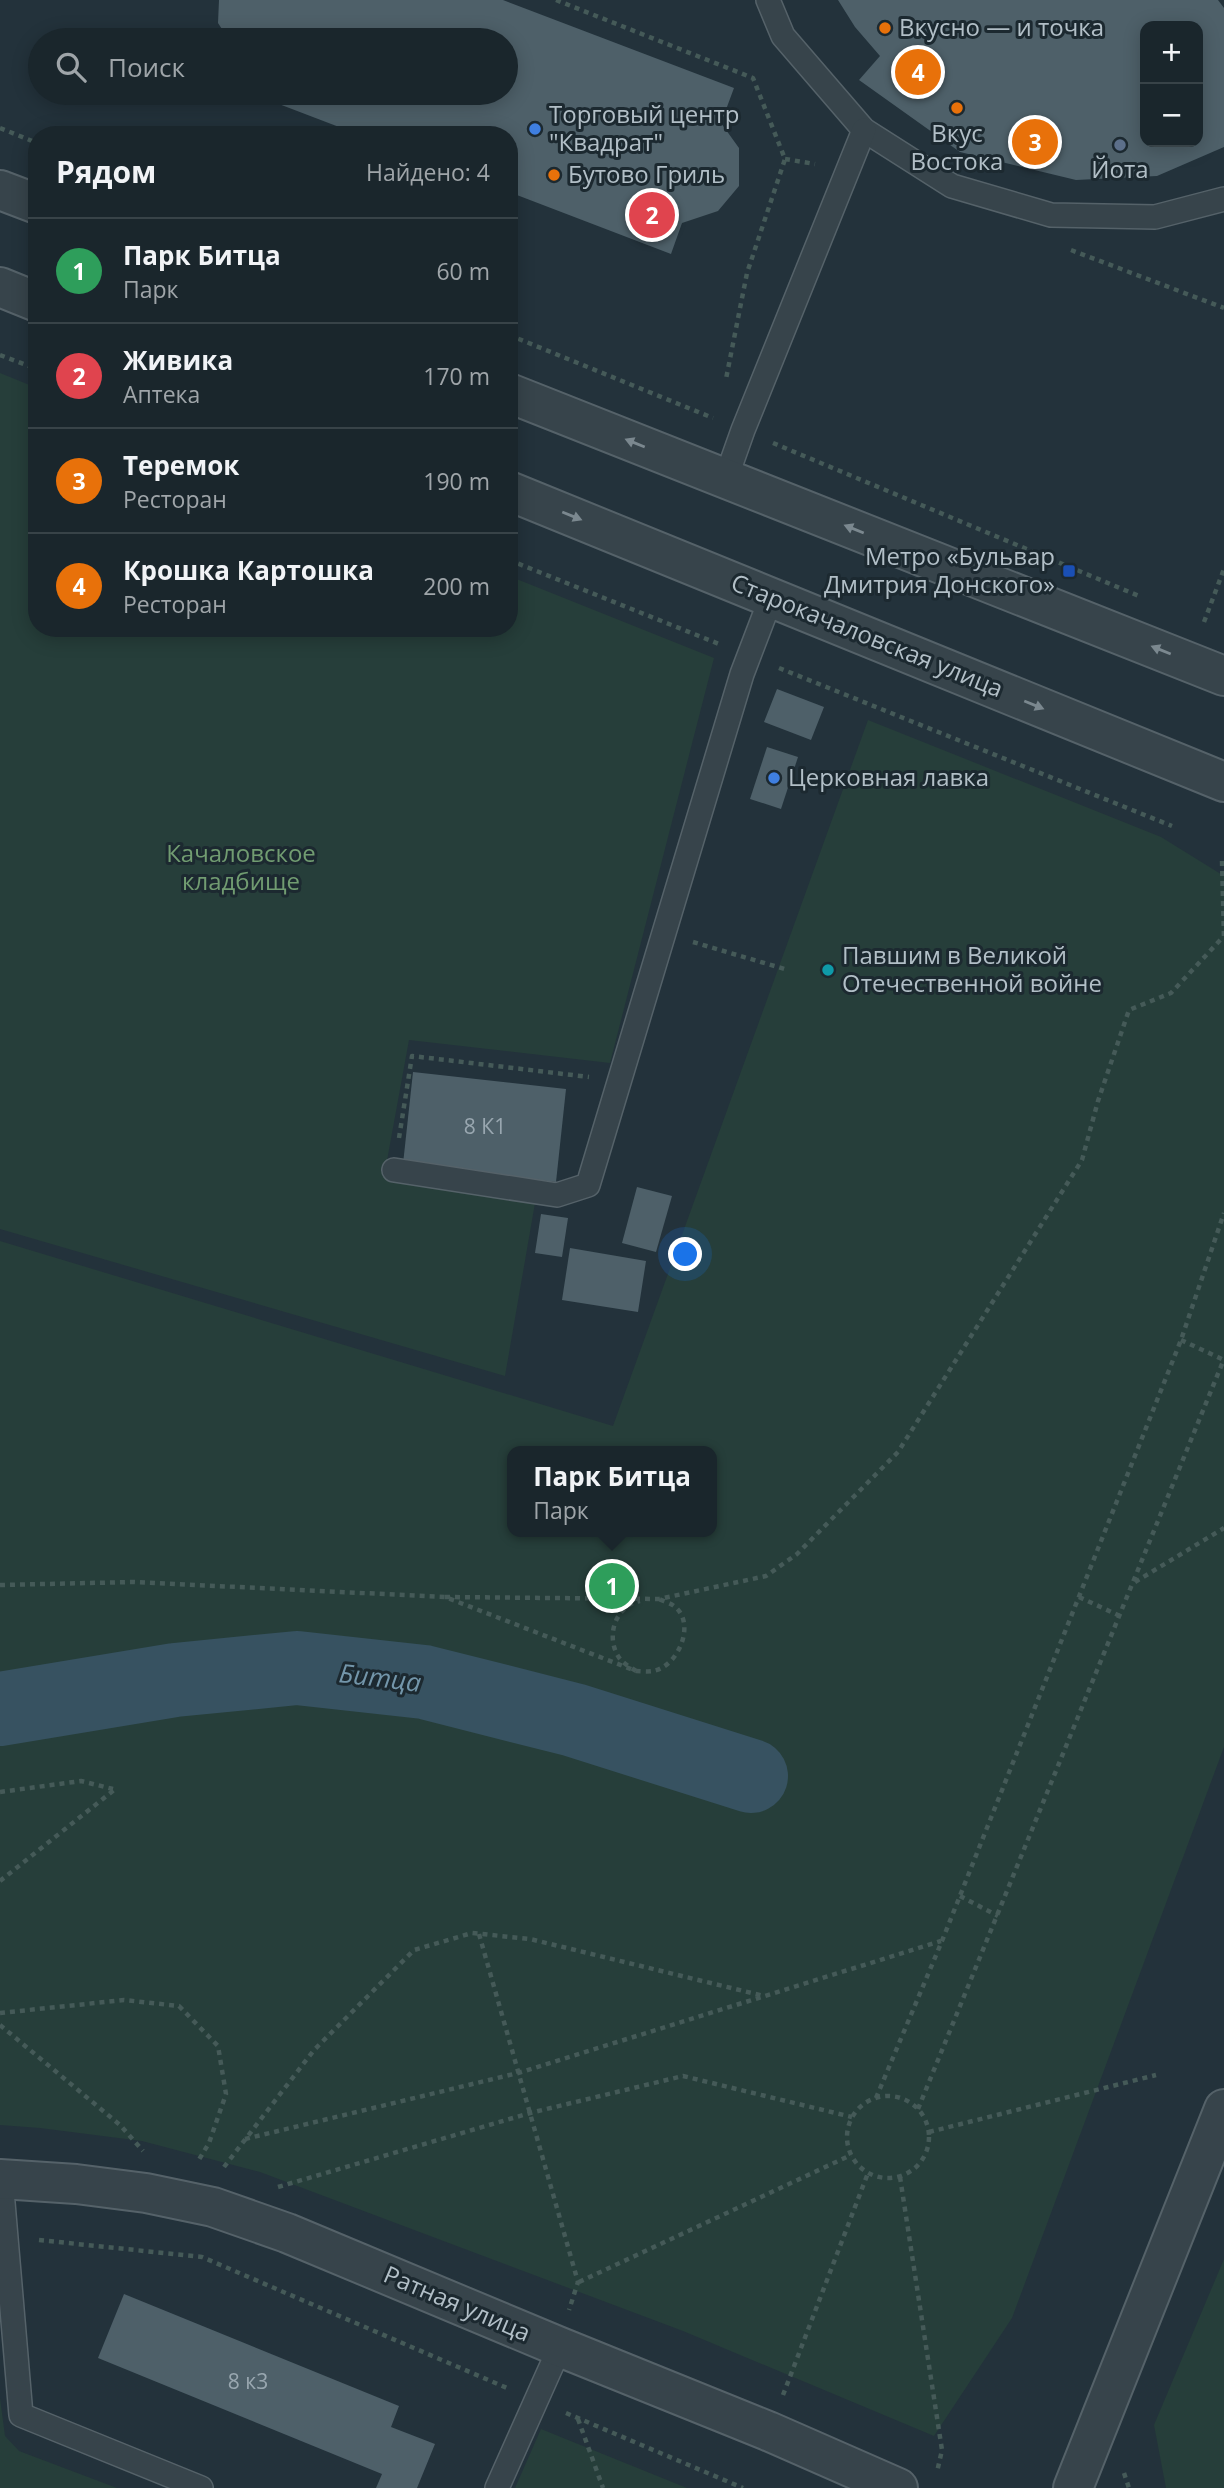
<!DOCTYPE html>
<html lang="ru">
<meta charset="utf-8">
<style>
:root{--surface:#1a262c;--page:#273238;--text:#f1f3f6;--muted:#9fa5a9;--line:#384348;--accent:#8acaf4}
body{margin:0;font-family:"Open Sans",sans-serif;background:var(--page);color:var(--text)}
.controls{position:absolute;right:21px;top:21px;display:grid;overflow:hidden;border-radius:14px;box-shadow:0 4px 18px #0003}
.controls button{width:63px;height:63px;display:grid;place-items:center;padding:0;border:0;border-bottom:2px solid var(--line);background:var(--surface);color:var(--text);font:35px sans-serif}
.you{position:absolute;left:686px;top:1255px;width:24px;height:24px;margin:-18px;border:5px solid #fff;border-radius:50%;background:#1a73e8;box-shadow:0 0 0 10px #1a73e833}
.badge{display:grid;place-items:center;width:46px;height:46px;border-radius:50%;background:var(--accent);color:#fff;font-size:23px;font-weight:700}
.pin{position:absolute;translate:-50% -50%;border:4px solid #fff;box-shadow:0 2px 7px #0006}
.popup{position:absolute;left:507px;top:1446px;width:210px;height:91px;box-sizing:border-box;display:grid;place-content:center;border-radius:14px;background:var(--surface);filter:drop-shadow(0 2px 5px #0005);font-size:23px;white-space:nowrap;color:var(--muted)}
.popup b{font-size:26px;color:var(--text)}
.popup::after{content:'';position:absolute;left:50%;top:100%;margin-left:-14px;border:14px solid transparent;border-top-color:var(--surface)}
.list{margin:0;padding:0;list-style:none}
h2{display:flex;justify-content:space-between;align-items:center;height:91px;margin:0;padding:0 28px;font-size:30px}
h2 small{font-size:23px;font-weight:400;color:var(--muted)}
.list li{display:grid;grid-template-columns:46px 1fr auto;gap:21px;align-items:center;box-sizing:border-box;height:105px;padding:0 28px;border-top:2px solid var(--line)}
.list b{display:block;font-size:26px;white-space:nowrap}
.list p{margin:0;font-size:23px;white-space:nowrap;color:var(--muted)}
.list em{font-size:23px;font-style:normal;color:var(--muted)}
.icon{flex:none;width:38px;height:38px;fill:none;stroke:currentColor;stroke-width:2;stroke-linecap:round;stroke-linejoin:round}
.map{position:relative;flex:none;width:1224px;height:2488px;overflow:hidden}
.search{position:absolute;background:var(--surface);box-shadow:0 4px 18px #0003;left:28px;top:28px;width:490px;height:77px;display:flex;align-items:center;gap:18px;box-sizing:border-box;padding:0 24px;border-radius:38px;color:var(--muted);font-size:26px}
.panel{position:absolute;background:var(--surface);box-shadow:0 4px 18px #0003;left:28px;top:126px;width:490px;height:511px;border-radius:28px}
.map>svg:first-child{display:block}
.green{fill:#263e3a;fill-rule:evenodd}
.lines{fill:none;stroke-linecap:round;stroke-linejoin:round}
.river{stroke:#375261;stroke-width:74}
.building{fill:#4e6069;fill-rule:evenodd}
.service-casing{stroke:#556269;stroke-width:26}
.minor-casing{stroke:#556269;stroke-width:42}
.tertiary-casing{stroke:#556269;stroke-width:42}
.path{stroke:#455a58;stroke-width:4.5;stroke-dasharray:5 5;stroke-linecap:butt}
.service{stroke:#37444b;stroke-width:23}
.minor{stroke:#37444b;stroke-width:38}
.tertiary{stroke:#37444b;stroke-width:38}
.oneway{fill:#7b888f}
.food-dot{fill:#e8710a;stroke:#1c2930;stroke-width:2.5}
.shop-dot{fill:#3f7fe0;stroke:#1c2930;stroke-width:2.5}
.service-dot{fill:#5c6f8a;stroke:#1c2930;stroke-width:2.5}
.transit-dot{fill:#1a4fb4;stroke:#1c2930;stroke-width:2.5}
.culture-dot{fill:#0f9aa8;stroke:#1c2930;stroke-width:2.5}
.labels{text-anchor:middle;stroke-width:6;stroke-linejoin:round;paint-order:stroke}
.number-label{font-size:21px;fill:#99a7b0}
.poi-label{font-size:24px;fill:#b2bfc7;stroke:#1c2930;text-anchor:start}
.street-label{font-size:24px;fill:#b2bfc7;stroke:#1c2930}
.park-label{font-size:24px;fill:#719c71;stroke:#1c2930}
.water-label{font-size:26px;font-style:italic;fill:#7396aa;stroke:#1c2930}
</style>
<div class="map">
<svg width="1224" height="2488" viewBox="0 0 1224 2488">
<rect width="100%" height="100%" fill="#23323b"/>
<g class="green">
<polygon points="0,373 37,388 37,628 509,628 509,576 714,658 610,1063 409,1040 384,1177 535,1203 505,1376 0,1229"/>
<path d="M868,720L1161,837L1224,876V1747L1012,2318L934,2436L683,2331L260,2172L142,2141L40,2128L0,2125V1241L613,1426ZM512,1451H712V1532H512Z"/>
<polygon points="1224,2259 1224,2488 1166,2488 1154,2425"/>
<polygon points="0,2398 5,2436 19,2451 117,2488 0,2488"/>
<polygon points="541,2429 687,2488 515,2488"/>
</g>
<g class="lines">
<polyline class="river" points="0,1709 175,1680 297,1668 424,1682 574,1720 751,1776"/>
</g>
<g class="building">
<polygon points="219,0 503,0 734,88 721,123 739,148 739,186 718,211 682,223 671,254 509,192 509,135 360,135 250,93 506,93 506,40 229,40 218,23"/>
<path d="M838,0H1218L1224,8V147L1157,176L1076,180L960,152L859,80L880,56L855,27ZM1145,26H1198V142H1145Z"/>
<polygon points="777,689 824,707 811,740 764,722"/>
<polygon points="767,747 798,757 781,809 750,799"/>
<polygon points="413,1072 566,1089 556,1182 403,1164"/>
<polygon points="637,1187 672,1196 656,1252 622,1243"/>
<polygon points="541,1214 568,1218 562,1257 535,1253"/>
<polygon points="570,1248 646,1261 638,1312 562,1300"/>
<polygon points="124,2294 399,2406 391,2427 435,2444 417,2488 376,2488 382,2474 98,2358"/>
</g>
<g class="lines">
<defs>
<g id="service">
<polyline points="768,0 783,36 864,130 952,186 1051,215 1155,217 1224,199"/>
<polyline points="726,478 743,430 864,130"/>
<polyline points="394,1170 557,1195 588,1185 742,674 771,598"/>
<polyline points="1,2179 21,2415 201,2488"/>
<polyline points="497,2488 560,2347"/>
</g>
<polyline id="minor" points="0,2179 76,2184 146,2193 213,2207 287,2233 560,2347 768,2431 898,2488"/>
<g id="tertiary">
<polyline points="0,190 37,204"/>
<polyline points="0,287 37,302"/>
<polyline points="509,393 1224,676"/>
<polyline points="509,491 1224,782"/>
<polyline points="1073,2488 1224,2109"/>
</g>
</defs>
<use href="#service" class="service-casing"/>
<use href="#minor" class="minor-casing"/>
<use href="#tertiary" class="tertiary-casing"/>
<g class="path">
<polyline points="556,0 753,78 785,159 747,273 726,379"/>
<polyline points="0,128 37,143"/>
<polyline points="785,159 815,164"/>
<polyline points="1071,250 1224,308"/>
<polyline points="509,335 713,418"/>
<polyline points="0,355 37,369"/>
<polyline points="773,443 1139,596"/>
<polyline points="509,560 719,644"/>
<polyline points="1204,622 1224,569"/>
<polyline points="779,668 1172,826"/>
<polyline points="1222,861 1224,939"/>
<polyline points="693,942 788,970"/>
<polyline points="399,1138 412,1056 589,1077"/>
<polyline points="1181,1340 1224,1360"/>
<polyline points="1135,1582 1224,1528"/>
<path d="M0,1585L134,1582L445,1597L636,1671C641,1671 648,1672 653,1671C678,1667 697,1623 674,1606C670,1603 663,1601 659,1599"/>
<polyline points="445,1597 659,1599 766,1576 797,1554 898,1452 1082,1160 1098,1101 1129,1010 1171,993 1223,937"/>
<polyline points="1079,1597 1120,1616"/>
<path d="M636,1671C630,1667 622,1663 618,1656C606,1636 615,1606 640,1601"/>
<polyline points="0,1792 81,1781 113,1789"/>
<polyline points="0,1881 114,1790"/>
<polyline points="960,1896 998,1916"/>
<polyline points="479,1934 578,2282 569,2310"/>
<polyline points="0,2013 124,2000 179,2006 218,2046 226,2094 209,2143 197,2163"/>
<polyline points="0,2025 120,2125 143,2151"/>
<circle cx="888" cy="2137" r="41"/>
<polyline points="876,2098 942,1941 1181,1340 1224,1213"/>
<polyline points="918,2109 1224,1359"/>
<polyline points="929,2132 1156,2075"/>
<polyline points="245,2139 518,2073 941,1941"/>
<polyline points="224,2167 314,2050 414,1950 472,1933 530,1939 764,1996"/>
<polyline points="900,2177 942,2450 937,2472"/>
<polyline points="278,2187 530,2113 683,2076 852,2117"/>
<polyline points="39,2240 202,2257 507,2388"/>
<polyline points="579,2282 851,2155"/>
<polyline points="783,2395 868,2173"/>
<polyline points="566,2413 743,2488"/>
<polyline points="578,2419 603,2488"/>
<polyline points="1124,2473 1129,2488"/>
</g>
<use href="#service" class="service"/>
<use href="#minor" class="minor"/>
<use href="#tertiary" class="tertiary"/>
</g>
<defs><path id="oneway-solid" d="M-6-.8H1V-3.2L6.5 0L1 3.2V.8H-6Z" transform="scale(1.75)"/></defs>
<g class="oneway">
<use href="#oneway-solid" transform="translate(635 443) rotate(-158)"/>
<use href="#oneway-solid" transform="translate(572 516) rotate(22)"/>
<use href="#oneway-solid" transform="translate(854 529) rotate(-158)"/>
<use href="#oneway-solid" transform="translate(1161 650) rotate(-158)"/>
<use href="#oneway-solid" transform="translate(1034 705) rotate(22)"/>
</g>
<g class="food-dot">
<circle cx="885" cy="28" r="7"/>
<circle cx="957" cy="108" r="7"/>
<circle cx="554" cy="175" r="7"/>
</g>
<g class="shop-dot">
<circle cx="535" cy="129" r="7"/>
<circle cx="774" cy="778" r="7"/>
</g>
<circle class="service-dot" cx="1120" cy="145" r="7"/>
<rect class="transit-dot" x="1062" y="564" width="14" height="14" rx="3.5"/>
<circle class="culture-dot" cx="828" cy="970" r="7"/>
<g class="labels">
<g class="number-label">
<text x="485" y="1134">8 К1</text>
<text x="248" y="2389">8 к3</text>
</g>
<g class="poi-label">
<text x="899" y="36">Вкусно — и точка</text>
<text x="549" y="123">Торговый центр<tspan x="549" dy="28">"Квадрат"</tspan></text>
<text x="957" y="142" text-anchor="middle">Вкус<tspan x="957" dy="28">Востока</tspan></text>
<text x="1120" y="178" text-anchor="middle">Йота</text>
<text x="568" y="183">Бутово Гриль</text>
<text x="1055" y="565" text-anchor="end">Метро «Бульвар<tspan x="1055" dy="28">Дмитрия Донского»</tspan></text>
<text x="788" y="786">Церковная лавка</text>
<text x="842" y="964">Павшим в Великой<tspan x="842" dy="28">Отечественной войне</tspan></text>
</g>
<g class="street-label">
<text transform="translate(867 636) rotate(22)" y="8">Старокачаловская улица</text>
<text transform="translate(457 2304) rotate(23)" y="8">Ратная улица</text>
</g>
<g class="park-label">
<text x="241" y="862">Качаловское<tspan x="241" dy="28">кладбище</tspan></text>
</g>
<g class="water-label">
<text transform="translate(380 1678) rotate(7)" y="9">Битца</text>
</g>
</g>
</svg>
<div class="controls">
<button>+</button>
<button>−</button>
</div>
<div class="you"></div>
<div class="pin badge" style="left:612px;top:1586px;background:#2e9e5b">1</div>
<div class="popup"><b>Парк Битца</b>Парк</div>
<div class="pin badge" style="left:652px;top:215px;background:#e0444e">2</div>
<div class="pin badge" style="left:1035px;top:142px;background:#e8710a">3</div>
<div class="pin badge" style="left:918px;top:72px;background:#e8710a">4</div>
<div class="search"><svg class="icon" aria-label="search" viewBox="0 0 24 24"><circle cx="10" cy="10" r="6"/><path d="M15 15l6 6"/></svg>Поиск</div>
<section class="panel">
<h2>Рядом<small>Найдено: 4</small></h2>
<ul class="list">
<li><span class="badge" style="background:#2e9e5b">1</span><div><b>Парк Битца</b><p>Парк</p></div><em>60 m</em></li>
<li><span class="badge" style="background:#e0444e">2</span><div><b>Живика</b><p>Аптека</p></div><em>170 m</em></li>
<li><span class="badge" style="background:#e8710a">3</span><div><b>Теремок</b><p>Ресторан</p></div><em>190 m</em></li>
<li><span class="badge" style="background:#e8710a">4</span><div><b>Крошка Картошка</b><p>Ресторан</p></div><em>200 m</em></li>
</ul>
</section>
</div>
